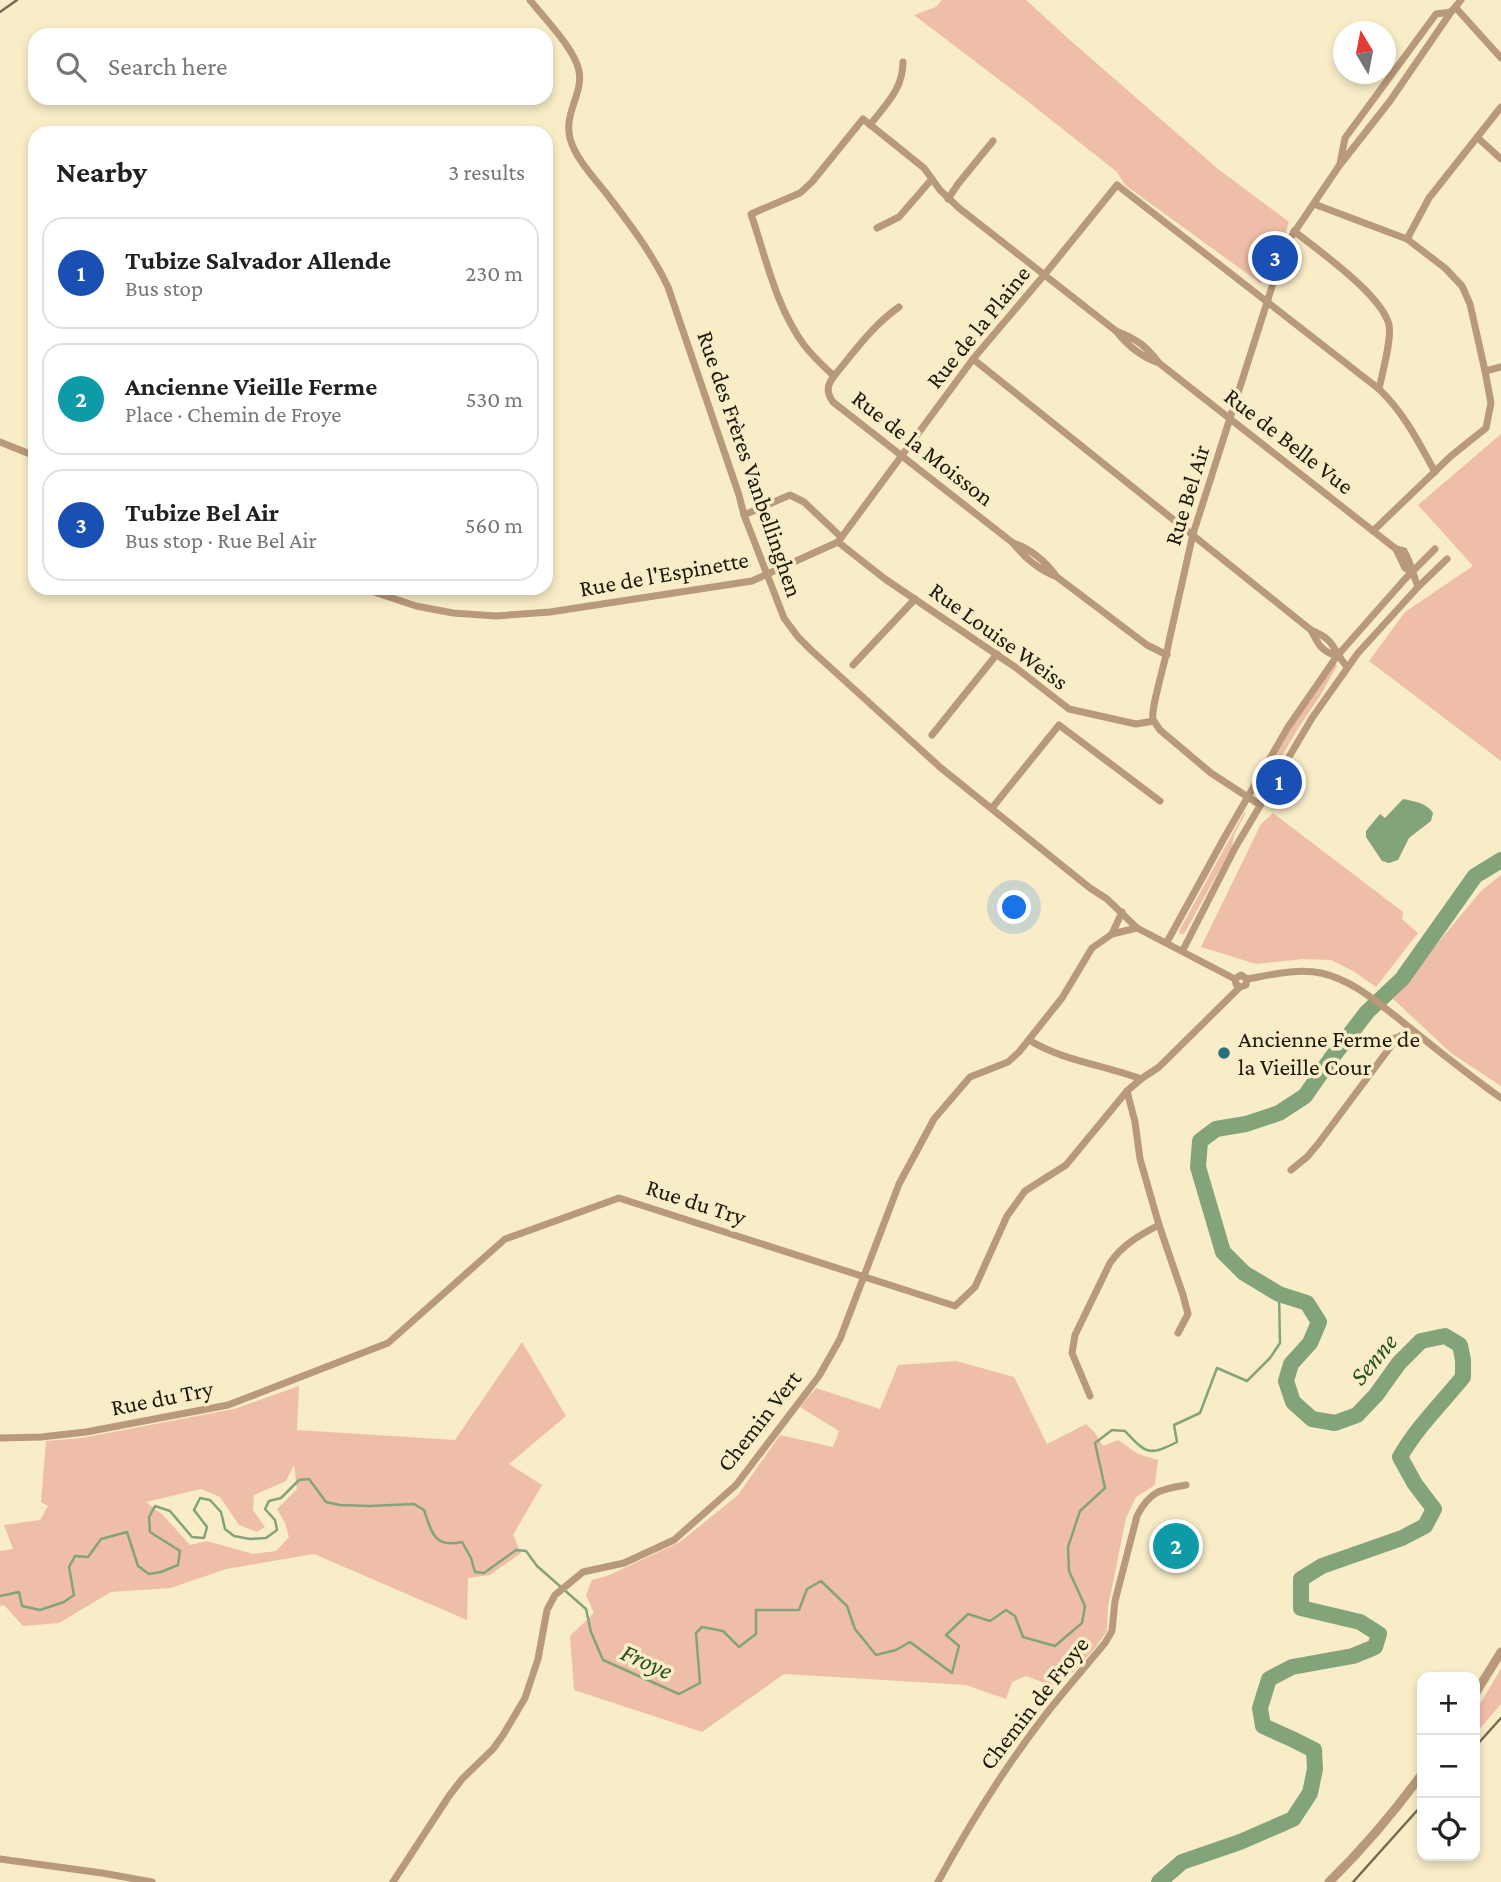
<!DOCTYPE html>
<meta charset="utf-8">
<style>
:root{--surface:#fff;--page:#f6f6f6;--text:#202124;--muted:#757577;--line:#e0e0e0;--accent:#276f7b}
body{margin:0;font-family:"Crimson Pro",serif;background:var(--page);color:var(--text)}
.controls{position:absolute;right:21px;bottom:21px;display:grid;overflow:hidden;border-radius:14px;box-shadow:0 4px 10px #0003}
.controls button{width:63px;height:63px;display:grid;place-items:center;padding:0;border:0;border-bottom:2px solid var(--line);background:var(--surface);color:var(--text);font:35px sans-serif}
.compass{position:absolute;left:1333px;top:21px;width:63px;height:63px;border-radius:50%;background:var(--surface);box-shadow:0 4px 10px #0003;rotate:350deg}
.you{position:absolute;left:1015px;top:908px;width:24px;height:24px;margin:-18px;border:5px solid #fff;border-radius:50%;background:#1a73e8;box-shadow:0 0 0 10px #1a73e833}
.badge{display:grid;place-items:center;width:46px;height:46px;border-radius:50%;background:var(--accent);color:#fff;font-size:23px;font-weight:700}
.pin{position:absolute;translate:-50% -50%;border:4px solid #fff;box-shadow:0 2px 7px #0006}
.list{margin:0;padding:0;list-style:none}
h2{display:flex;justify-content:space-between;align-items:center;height:91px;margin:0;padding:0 28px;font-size:30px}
h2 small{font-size:23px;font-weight:400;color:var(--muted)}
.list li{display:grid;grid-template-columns:46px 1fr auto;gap:21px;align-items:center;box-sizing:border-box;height:112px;margin:0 14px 14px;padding:0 14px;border:2px solid var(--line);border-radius:21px}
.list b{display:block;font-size:26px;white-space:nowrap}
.list p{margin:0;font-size:23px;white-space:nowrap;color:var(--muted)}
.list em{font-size:23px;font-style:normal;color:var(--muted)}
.icon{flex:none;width:38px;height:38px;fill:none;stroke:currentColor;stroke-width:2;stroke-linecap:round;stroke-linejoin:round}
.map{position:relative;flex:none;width:1501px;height:1882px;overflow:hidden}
.search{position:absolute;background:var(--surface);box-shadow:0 4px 10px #0003;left:28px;top:28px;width:525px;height:77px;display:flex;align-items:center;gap:18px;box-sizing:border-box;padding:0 24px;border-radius:21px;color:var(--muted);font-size:26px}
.panel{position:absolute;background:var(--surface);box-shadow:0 4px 10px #0003;left:28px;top:126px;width:525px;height:469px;border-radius:21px}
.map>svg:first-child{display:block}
.green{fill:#efbea8;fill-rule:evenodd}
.water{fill:#83a37b}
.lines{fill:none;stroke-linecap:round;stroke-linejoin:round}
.stream{stroke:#83a37b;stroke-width:2.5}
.river{stroke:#83a37b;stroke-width:16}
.minor{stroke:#b8997a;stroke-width:7}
.tertiary{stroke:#b8997a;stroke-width:9}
.rail{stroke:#736c55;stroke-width:2.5}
.poi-dot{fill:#276f7b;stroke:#f9edc8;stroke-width:2.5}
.labels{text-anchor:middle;stroke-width:7;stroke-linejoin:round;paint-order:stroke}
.street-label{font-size:24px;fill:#1d190c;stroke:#f9edc8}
.poi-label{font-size:24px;fill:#1d190c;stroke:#f9edc8;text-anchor:start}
.water-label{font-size:26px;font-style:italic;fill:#28531d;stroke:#f9edc8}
</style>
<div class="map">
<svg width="1501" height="1882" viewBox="0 0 1501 1882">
<rect width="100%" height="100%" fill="#f9edc8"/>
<g class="green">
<path d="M942,0H1026L1071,41L1218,169L1289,222C1284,238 1276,278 1260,283L1125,185L1117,172L1026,100L914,15L936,7Z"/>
<polygon points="1501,434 1501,761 1369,661 1405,612 1473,566 1418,505"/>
<polygon points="1335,663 1337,666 1320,696 1299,727 1264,786 1261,782 1294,723"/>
<polygon points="1245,811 1245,814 1234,835 1232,847 1184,934 1180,934 1179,931"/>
<polygon points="1273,813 1403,912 1402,919 1418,933 1376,987 1353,971 1331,960 1303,959 1256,964 1201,947 1261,824"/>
<polygon points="1501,875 1501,1086 1451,1053 1392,998 1481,891"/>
<path d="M522,1342L566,1416L509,1464L542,1485L513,1535L521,1553L490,1575L468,1578L467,1620L314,1554L226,1569L171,1588L111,1592L59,1623L23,1626L4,1605L0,1606V1551L13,1549L4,1525L40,1520L48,1506L41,1502L46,1441L81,1438L234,1409L299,1386L297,1430L455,1440ZM294,1465L297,1489L277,1509L285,1523L289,1537L276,1551L253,1554L207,1541L190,1545L163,1515L146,1502L201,1489L220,1497L239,1525L257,1532L265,1527L253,1510L254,1495L286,1481Z"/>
<polygon points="956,1361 1014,1377 1047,1444 1086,1424 1095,1433 1103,1446 1118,1440 1138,1454 1158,1460 1155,1485 1136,1497 1126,1518 1108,1607 1107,1631 1095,1648 1058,1688 1026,1676 1012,1682 1006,1699 966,1685 784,1674 702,1732 574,1690 570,1636 594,1613 586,1595 592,1580 607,1576 680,1542 738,1495 780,1435 833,1447 839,1431 800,1407 816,1388 880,1409 898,1365"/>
<polygon points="1501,1669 1501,1704 1475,1734 1475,1712"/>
</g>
<path class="water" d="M1403,799C1414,801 1427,803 1433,813L1431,821L1409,838L1398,860L1389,863L1382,861L1366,837V831L1380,814L1385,818Z"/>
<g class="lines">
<path class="stream" d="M0,1596L19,1592L22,1606L40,1610L64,1602L74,1595L69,1567L75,1556L88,1557L101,1539L127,1532L138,1566L149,1574L161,1572L178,1565L180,1551L150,1532L149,1517L155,1506L170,1511L192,1537L204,1538L207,1527L194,1510L200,1498L210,1500L221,1512L225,1529L234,1536L250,1539L266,1538L277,1530L275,1520L265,1509L269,1501L281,1498L299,1480L309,1479L326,1502L340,1505L369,1506L414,1504L424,1510C432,1533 434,1548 462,1542L471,1558L475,1572L484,1573L516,1550L526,1551L537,1566L586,1609L591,1632L603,1660L679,1694L700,1683L696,1633L702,1627L723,1631L739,1647L756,1634V1610H799L807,1589L821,1581L847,1606L855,1629L876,1655L896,1650L910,1642L952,1673L959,1646L946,1635L968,1614L990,1621L1006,1610L1015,1616L1023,1637L1055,1646L1082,1623L1085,1606L1069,1571L1068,1547L1080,1511L1105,1488L1095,1443L1112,1430L1125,1431C1146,1453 1148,1457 1177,1442L1174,1425L1200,1413L1217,1368L1247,1381L1270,1358L1280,1343L1279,1294"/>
<path class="river" d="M1159,1882L1182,1862L1240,1842L1293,1819L1310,1793L1315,1769L1314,1750L1292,1739L1263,1726L1260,1708L1269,1679L1292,1667L1353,1656L1375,1647L1379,1634L1360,1622L1301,1608V1579L1322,1566L1402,1538L1425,1526L1434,1509L1415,1484L1400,1457C1417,1427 1441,1404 1463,1377V1360L1460,1345L1445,1336L1421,1341L1399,1363L1376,1395L1357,1415L1335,1423L1312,1419L1293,1402L1286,1381L1291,1364L1310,1343L1319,1322L1307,1303L1279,1294L1244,1273L1223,1252L1198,1167L1200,1141L1216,1129L1246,1124L1279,1113L1305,1096L1330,1060L1367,1012L1402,979L1475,876L1501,860"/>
<g class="minor">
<path d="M530,0C544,18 575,49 579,71C584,97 558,117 574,149C582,166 595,179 606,193C629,223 652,253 668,287L739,495L744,515L784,618L798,637L811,650L941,768L1090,888L1107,899L1137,928L1235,979L1236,984L1240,987"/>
<polyline points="1456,8 1501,58"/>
<path d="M870,125C886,104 903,89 903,62"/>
<polyline points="1478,138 1501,159"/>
<polyline points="1340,164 1345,138 1436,14 1451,12"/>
<polyline points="948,199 958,184 993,141"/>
<polyline points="1314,204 1407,239 1445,268 1462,286 1470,304 1485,371 1491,403 1486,428 1451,456 1373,531"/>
<polyline points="877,228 899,217 932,179"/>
<path d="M1294,231C1319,251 1382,295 1389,325C1392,339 1382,374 1379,389"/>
<polyline points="1407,239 1429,198 1501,107"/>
<polyline points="973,359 1311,630"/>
<path d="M1159,363C1141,357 1128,346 1116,331C1137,339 1146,346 1159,363L1396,549L1404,551C1411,563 1413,574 1418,587"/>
<polyline points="1485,371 1501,367"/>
<path d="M834,376C854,352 873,325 899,307"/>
<polyline points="0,442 35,456"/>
<polyline points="744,515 790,495 804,502 841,537"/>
<polyline points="838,542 885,579 1015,667 1069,709 1136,724 1154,721"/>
<path d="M1013,543L833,402C826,392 827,385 834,376C823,366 813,357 804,345C776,307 766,258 751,214L800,193L812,182L863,119L924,168L940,190L959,208L1116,331"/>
<polyline points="1396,549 1405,568 1412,572"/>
<path d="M1057,577C1045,561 1032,549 1013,543C1026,559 1038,569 1057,577L1147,645L1167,655"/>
<path d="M362,588L416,606L453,613L496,616L550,612L752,581L838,542L973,359L1045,274L1117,185L1379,389C1404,413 1418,441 1435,472"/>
<path d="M1337,656C1321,651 1318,644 1311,630C1337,641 1331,648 1347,667"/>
<polyline points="853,665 915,599"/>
<polyline points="932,735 997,654"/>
<path d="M1260,805L1211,773L1160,730C1159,729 1154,721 1153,720C1150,709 1167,657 1169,641L1193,534L1285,246L1339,166L1390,101L1451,12L1461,0"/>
<polyline points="992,808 1059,725 1160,801"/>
<polyline points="1112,934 1122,912"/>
<polyline points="1167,942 1223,840 1288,727 1337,656 1405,579 1435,549"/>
<polyline points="1183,950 1235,848 1312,718 1358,653 1418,587 1447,559"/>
<path d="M1235,979L1241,975L1247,979C1270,975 1298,968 1321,973C1352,980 1374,1000 1399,1019C1432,1046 1466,1073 1501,1098"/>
<path d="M1029,1040C1063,1061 1104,1065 1141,1079"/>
<polyline points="1348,1047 1396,1038"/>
<polyline points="1127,1091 1135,1122 1140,1159 1159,1225 1183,1295 1188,1314 1178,1333"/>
<polyline points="1291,1170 1307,1157 1318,1144 1397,1038 1411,1029"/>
<path d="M1090,1396L1072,1353L1075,1335L1110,1263C1123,1244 1140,1235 1159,1225"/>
<polyline points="0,1438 41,1437 86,1432 228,1405 388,1343 505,1239 619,1198 955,1306 975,1287 1007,1216 1025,1191 1066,1165 1127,1091 1141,1079 1159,1067 1240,987 1246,985 1247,979"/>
<polyline points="0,1859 102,1873 152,1882"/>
<polyline points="393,1882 449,1796 462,1779 493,1749 503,1735 525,1698 538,1659 547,1610 555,1595 583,1572 624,1563 674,1540 736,1485 819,1376 840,1339 899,1184 934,1119 970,1077 1008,1062 1019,1052 1062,998 1092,948 1112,934 1137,928"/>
<path d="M938,1882C970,1823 1005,1767 1046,1714C1065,1690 1085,1667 1105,1643L1112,1631L1115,1601L1137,1516C1149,1492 1160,1489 1186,1485"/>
</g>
<g class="tertiary">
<polyline points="1475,1694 1501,1652"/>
<path d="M1329,1882C1363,1849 1394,1812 1422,1774"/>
</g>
<g class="rail">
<polyline points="0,12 17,0"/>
<polyline points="1475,1747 1501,1718"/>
<polyline points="1353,1882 1422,1805"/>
</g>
</g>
<circle class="poi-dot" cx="1224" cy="1053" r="7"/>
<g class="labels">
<g class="street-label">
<text transform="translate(978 327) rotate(-51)" y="8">Rue de la Plaine</text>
<text transform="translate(1289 441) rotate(38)" y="8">Rue de Belle Vue</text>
<text transform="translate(923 448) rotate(38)" y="8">Rue de la Moisson</text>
<text transform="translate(750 464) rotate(71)" y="8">Rue des Frères Vanbellinghen</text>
<text transform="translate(1187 495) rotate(-73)" y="8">Rue Bel Air</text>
<text transform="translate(664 574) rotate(-10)" y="8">Rue de l'Espinette</text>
<text transform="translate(999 636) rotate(36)" y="8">Rue Louise Weiss</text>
<text transform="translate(696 1202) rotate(18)" y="8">Rue du Try</text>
<text transform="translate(162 1398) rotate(-11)" y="8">Rue du Try</text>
<text transform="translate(759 1421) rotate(-52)" y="8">Chemin Vert</text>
<text transform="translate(1034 1703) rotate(-52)" y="8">Chemin de Froye</text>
</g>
<g class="poi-label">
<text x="1238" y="1047">Ancienne Ferme de<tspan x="1238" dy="28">la Vieille Cour</tspan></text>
</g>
<g class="water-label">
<text transform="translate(1373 1359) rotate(-50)" y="9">Senne</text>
<text transform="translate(647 1661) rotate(24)" y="9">Froye</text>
</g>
</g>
</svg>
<div class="controls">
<button>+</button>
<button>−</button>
<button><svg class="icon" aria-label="locate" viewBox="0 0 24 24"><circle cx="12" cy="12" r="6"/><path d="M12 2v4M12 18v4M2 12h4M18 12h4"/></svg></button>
</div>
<svg class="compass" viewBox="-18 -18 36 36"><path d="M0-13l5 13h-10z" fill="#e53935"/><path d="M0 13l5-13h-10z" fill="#757577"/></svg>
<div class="you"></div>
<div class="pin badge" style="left:1279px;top:782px;background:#1a4fb4">1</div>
<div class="pin badge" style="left:1176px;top:1546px;background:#0f9aa8">2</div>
<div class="pin badge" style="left:1275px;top:258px;background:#1a4fb4">3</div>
<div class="search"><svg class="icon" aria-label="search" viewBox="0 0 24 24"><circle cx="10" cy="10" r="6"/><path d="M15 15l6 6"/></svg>Search here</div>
<section class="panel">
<h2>Nearby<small>3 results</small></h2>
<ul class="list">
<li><span class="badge" style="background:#1a4fb4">1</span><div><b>Tubize Salvador Allende</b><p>Bus stop</p></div><em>230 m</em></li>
<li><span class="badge" style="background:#0f9aa8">2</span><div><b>Ancienne Vieille Ferme</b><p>Place · Chemin de Froye</p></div><em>530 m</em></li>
<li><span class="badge" style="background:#1a4fb4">3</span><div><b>Tubize Bel Air</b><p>Bus stop · Rue Bel Air</p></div><em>560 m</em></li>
</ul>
</section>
</div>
